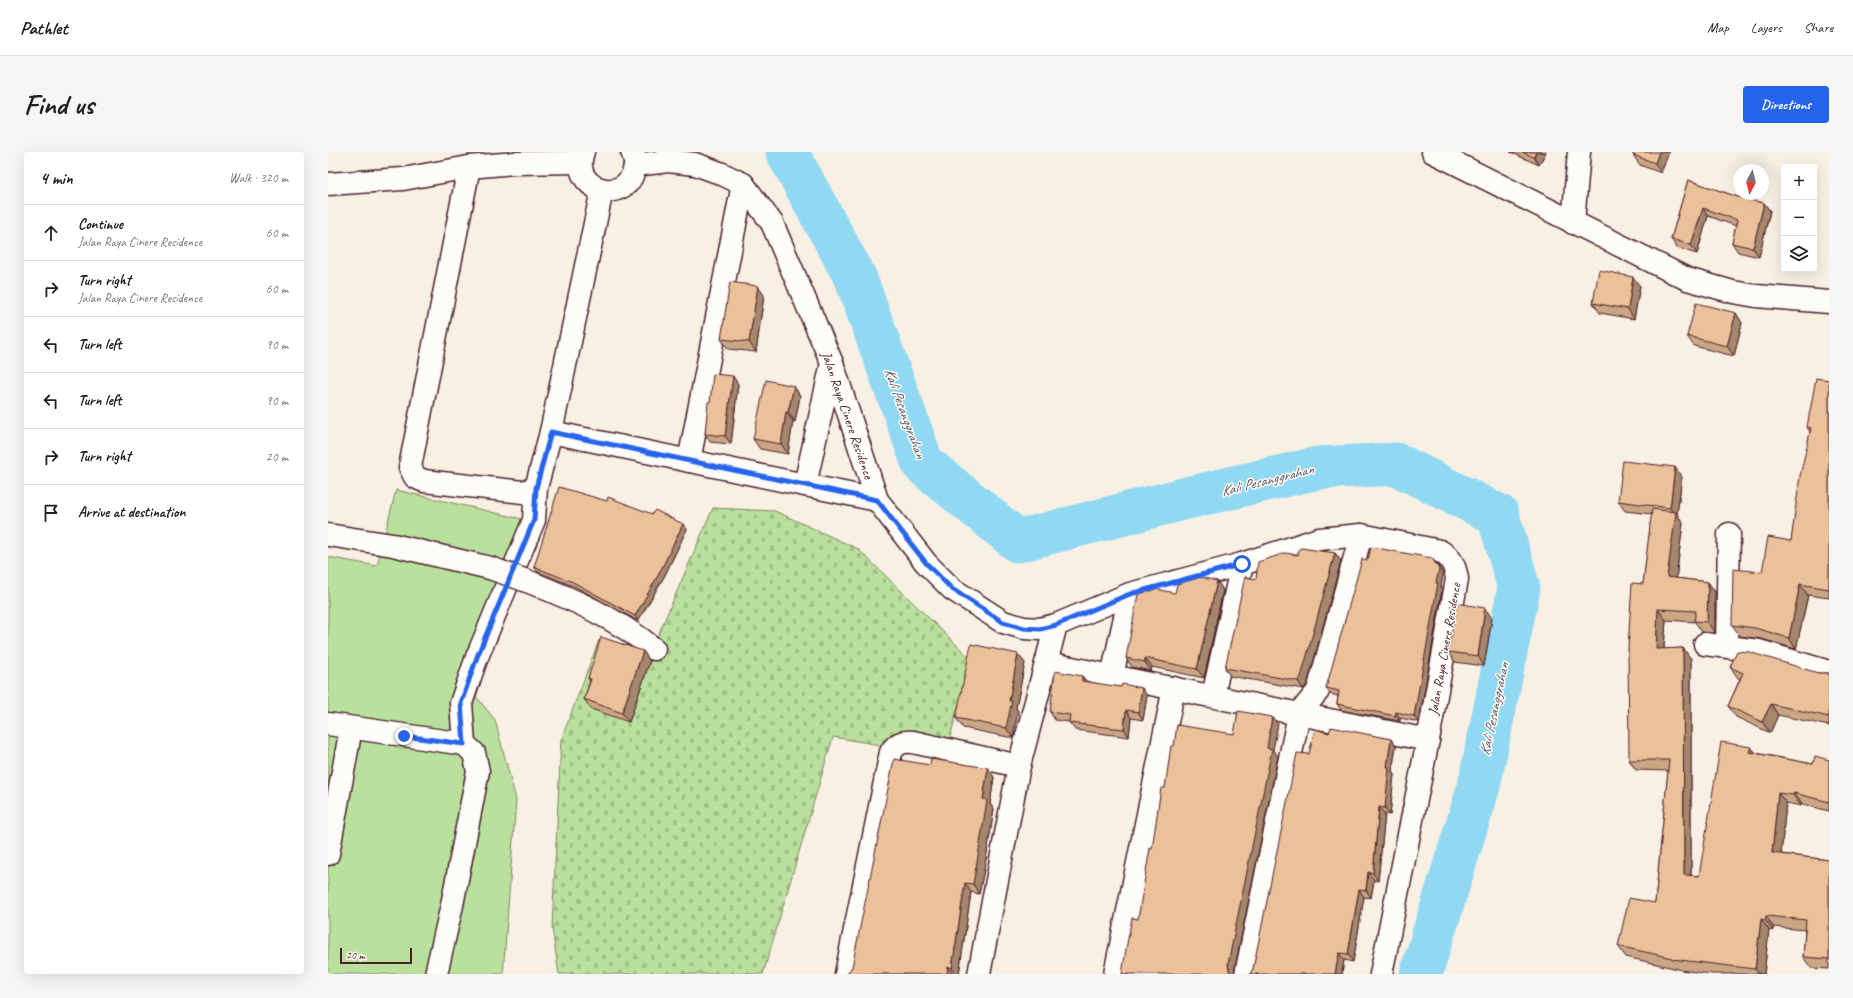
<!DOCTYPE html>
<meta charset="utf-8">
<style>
:root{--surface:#fff;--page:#f6f6f6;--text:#202124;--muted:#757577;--line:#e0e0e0;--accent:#2563eb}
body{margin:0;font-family:Caveat,sans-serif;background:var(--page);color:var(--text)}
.controls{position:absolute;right:12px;top:12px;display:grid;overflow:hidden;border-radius:4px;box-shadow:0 4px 16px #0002}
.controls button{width:36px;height:36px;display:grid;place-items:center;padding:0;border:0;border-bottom:1px solid var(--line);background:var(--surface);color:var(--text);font:20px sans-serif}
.compass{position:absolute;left:1405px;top:12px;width:36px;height:36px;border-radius:50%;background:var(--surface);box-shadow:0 4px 16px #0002;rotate:187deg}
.scale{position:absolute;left:12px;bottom:10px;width:72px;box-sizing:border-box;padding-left:4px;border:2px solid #4a1f2b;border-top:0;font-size:11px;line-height:14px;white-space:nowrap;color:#4a1f2b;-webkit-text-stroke:3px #fdfcf7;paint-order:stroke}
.stop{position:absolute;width:12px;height:12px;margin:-9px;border:3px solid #2563eb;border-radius:50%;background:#fff}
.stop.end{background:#2563eb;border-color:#fff;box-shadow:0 1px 4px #0008}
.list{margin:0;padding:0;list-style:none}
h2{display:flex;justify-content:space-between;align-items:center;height:52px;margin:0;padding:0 16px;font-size:17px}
h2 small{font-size:13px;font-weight:400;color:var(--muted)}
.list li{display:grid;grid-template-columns:26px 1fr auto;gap:12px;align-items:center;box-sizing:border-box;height:56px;padding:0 16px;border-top:1px solid var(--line)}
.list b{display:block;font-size:15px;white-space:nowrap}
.list p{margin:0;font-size:13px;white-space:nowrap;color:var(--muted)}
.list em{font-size:13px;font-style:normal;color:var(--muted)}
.icon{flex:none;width:22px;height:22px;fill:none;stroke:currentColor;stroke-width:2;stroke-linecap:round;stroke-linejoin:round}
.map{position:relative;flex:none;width:1501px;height:822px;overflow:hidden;border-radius:4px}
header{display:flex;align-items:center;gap:24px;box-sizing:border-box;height:56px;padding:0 20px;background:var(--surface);border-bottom:1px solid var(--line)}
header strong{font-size:19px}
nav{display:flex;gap:22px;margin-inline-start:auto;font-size:14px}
.intro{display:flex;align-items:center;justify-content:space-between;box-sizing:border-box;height:96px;padding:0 24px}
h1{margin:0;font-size:28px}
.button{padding:10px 18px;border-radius:4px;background:var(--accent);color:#fff;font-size:14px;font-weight:700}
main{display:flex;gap:24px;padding:0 24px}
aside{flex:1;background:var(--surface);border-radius:4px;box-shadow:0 4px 16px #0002}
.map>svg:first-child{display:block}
.grass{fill:#b9e19d;stroke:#828064}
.cemetery{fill:url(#cemetery-stones);stroke:#828064}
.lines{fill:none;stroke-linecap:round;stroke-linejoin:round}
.river{stroke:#91d9f3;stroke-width:43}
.minor-casing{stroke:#4a1f2b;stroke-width:25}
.minor{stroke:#fdfcf7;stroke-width:22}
.minor-bridge-casing{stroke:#4a1f2b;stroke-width:25;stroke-linecap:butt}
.minor-bridge{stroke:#fdfcf7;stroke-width:22}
.wall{fill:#caa684;stroke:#4a1f2b}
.shaded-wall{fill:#a4876c;stroke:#4a1f2b}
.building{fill:#ebc19a;stroke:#4a1f2b}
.route{stroke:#2563eb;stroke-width:5}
.labels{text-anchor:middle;stroke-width:3;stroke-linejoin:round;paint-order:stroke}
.street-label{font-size:14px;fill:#4a1f2b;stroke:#fdfcf7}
.water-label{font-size:15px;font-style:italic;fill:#5f5767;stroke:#fdfcf7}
</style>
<header>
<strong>Pathlet</strong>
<nav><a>Map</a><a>Layers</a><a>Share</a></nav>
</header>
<div class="intro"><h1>Find us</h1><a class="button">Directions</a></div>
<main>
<aside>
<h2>4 min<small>Walk · 320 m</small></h2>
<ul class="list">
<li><svg class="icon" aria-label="ahead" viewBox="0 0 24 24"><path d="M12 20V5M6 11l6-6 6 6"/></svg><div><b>Continue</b><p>Jalan Raya Cinere Residence</p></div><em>60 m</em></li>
<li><svg class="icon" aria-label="right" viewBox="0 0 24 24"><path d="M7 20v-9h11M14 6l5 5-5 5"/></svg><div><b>Turn right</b><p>Jalan Raya Cinere Residence</p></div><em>60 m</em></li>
<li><svg class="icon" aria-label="left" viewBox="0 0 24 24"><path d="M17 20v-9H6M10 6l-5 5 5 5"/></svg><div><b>Turn left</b></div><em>90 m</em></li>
<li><svg class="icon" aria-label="left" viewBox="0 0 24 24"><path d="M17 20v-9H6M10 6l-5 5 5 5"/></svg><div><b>Turn left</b></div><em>90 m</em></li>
<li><svg class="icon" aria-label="right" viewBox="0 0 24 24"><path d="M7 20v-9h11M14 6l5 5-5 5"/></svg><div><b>Turn right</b></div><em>20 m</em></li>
<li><svg class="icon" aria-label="arrive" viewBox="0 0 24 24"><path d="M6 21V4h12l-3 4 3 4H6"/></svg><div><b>Arrive at destination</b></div></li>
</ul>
</aside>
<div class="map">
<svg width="1501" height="822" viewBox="0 0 1501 822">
<defs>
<pattern id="cemetery-stones" width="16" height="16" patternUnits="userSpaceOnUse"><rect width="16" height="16" fill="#b9e19d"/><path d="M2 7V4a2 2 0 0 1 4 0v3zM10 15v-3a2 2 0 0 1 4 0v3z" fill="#a1c187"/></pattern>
</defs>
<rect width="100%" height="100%" fill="#f9f0e4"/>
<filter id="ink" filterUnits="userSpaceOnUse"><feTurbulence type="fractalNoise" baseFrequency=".025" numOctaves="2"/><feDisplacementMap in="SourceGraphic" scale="8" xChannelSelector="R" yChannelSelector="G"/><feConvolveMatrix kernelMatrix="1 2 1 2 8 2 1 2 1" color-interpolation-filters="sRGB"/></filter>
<g filter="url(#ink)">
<polygon class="grass" points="68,338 194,367 131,523 167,568 188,648 175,822 0,822 0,405 49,414"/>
<polygon class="cemetery" points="385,356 447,359 530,397 643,507 617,604 505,585 435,822 231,822 224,776 233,588 271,488 318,511"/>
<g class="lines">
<polyline class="river" points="459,0 528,127 595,312 690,389 859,346 990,316 1068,312 1170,363 1191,436 1151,634 1093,822"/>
<defs>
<g id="minor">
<path d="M255,0C241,38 297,54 306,18C308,12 307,6 304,0"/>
<polyline points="1105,0 1359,127 1405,140 1428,144 1501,150"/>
<path d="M307,13L340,9L367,12L392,21L415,32L444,71L504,211L549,348L598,411L624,437L675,470L696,476L712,477L728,473L802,442L914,412L991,387L1033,383L1112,399C1124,406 1127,414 1129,427L1100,588L1053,822"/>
<polyline points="141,15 82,315 87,325 96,329 195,340 208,336 223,280"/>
<polyline points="0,32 75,27 141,15 187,11 252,10"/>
<polyline points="274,38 223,280 549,348"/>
<polyline points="1245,71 1251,0"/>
<polyline points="361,309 415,32"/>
<polyline points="477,333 504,211"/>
<polyline points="0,383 65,393 162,416"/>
<path d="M199,429C244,447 288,466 326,497"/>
<polyline points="1377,492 1431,499 1501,520"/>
<polyline points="1399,494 1401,382"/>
<polyline points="719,511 1100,588"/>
<polyline points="784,524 802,442"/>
<polyline points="885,544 914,412"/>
<polyline points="0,572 136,592 146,601 150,619 124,753 108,822"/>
<polyline points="136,592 133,551 149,505 206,368 208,336"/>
<polyline points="0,702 23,576"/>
<path d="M518,822L563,600C569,591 574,589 585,590L691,614"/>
<polyline points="651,822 691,614 728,473"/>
<polyline points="787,822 846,536"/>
<polyline points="918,822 971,562 990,539 1033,383"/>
</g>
</defs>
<use href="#minor" class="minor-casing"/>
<use href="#minor" class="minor"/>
<defs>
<polyline id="minor-bridge" points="162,416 199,429"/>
</defs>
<use href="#minor-bridge" class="minor-bridge-casing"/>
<use href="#minor-bridge" class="minor-bridge"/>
</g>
<g class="wall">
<polygon points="1182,0 1218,0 1211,13"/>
<polygon points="1341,0 1333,21 1312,13 1305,3"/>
<polygon points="1360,28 1413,46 1436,51 1442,59 1431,105 1410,100 1404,91 1408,74 1380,64 1369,102 1349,96 1343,87"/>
<polygon points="1312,134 1306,167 1272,161 1265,151"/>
<polygon points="436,143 428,200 400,197 393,187"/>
<polygon points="1408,161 1414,171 1406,204 1366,194 1359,184"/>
<polygon points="1501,228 1501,446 1480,443 1468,497 1434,487 1412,484 1404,473 1434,420 1463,389 1482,280 1479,275"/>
<polygon points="410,232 403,292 382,290 377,282 382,250"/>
<polygon points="466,234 472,244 467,270 465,269 460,302 432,297 425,287"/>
<polygon points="1354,325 1349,362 1355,371 1348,426 1380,430 1387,440 1387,481 1374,480 1367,470 1338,468 1336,497 1355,496 1363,507 1363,723 1371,724 1423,595 1428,601 1485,612 1501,608 1501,659 1474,652 1473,654 1458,651 1453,702 1501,708 1501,817 1483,816 1475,805 1477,778 1445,775 1445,779 1441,778 1436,822 1384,822 1352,818 1350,817 1298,805 1290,794 1327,751 1340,619 1308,618 1301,608 1315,432 1324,362 1297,359 1290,349"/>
<polygon points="359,377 336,425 310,469 248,435 210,420 206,415"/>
<polygon points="1007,401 1013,409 979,533 975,537 902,524 897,516 928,427 970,403"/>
<polygon points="1040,408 1109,412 1115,422 1113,435 1114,437 1091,570 1072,566 1072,569 1013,558 1009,552 1010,544 1002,542 998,536"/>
<polygon points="889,429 895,438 876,526 824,515 823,519 804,515 798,506 847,441"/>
<polygon points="1164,466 1156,514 1127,510 1120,500"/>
<polygon points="315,499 322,509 301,570 263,557 256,547 262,530 260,526"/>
<polygon points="697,511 688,556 690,559 685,586 635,576 628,566"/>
<polygon points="1402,515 1490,521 1501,521 1501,574 1450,563 1442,581 1408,565 1400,554 1412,527 1410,526"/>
<polygon points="754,524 758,529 819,544 815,568 803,566 801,585 747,578 741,570 727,568 722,560"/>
<polygon points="1068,594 1064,619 1066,622 1062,663 1057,662 1050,729 1046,728 1043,746 1036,745 1025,810 1016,808 1014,822 922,822 925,817 981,602"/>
<polygon points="666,625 662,652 666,657 657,713 651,742 643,740 631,822 519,822"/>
</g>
<g class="shaded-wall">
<polygon points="1208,0 1218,0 1211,13 1206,5"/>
<polygon points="1331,0 1341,0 1333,21 1327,11"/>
<polygon points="1436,51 1442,59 1431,105 1425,96"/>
<polygon points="1375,56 1380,64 1369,102 1363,93"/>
<polygon points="1305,125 1312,134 1306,167 1300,157"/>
<polygon points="430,134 436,143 428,200 421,190"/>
<polygon points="1408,161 1414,171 1406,204 1399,194"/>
<polygon points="405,224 410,232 403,292 397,284"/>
<polygon points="466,234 472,244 467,270 460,260"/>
<polygon points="458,260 465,269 460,302 453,292"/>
<polygon points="1347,315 1354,325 1349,362 1355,371 1347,435 1339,425 1347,363 1342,356"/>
<polygon points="355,372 359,377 336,425 310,469 307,464"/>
<polygon points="1007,401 1013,409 979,533 975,537 970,529"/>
<polygon points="1104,406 1115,422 1113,435 1114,437 1091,570 1086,564 1108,431"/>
<polygon points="889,429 895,438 876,526 869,517"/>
<polygon points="1380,430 1387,440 1387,481 1379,470"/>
<polygon points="1472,432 1480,443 1468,497 1461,486"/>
<polygon points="1157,456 1164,466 1156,514 1150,504"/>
<polygon points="1330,457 1338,468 1335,508 1328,497"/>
<polygon points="1355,496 1363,507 1363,734 1356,723"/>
<polygon points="315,499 322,509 301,570 294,561"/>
<polygon points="690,502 697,511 688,556 690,559 685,586 678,576 681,549"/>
<polygon points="817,506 824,515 823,519 817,510"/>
<polygon points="754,524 760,532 754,529"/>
<polygon points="814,536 819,544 815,568 810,560"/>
<polygon points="1443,552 1450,563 1442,581 1434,570"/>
<polygon points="798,558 803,566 801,585 796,577"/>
<polygon points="1068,560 1072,566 1072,569 1067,564"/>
<polygon points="944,565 950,572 945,598 950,604 906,820 906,822 903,822 901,818 900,812"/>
<polygon points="1063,587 1068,594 1064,619 1066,622 1062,663 1057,656 1059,615"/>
<polygon points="1423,595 1431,606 1421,600"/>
<polygon points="660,616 666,625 662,652 666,657 657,713 651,742 645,732 655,647"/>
<polygon points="1450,641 1458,651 1452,712 1444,701"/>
<polygon points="1466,641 1474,652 1473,654 1465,643"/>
<polygon points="1051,655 1057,662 1050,729 1045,721"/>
<polygon points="1040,720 1046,728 1043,746 1038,738"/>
<polygon points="637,731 643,740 631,822 628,822 624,816"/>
<polygon points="1031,737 1036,745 1025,810 1020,802"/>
<polygon points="1438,764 1445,775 1445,779 1437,768"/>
<polygon points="1433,767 1441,778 1436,822 1431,822 1427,817"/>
<polygon points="1011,801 1016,808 1014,822 1007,822"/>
<polygon points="620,815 625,822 619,822"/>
</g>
<g class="building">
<polygon points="1194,0 1208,0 1206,5"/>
<polygon points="1306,0 1331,0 1327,11 1305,3"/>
<polygon points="1360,28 1413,46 1436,51 1425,96 1404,91 1409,68 1375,56 1363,93 1343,87"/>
<polygon points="1271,118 1305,125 1300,157 1265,151"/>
<polygon points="402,130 430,134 421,190 393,187"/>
<polygon points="1368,151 1408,161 1399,194 1359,184"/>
<polygon points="385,222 405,224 397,284 377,282 380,250 382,250"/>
<polygon points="1488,226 1501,228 1501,437 1472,432 1461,486 1427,476 1404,473 1405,417 1434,420 1440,385 1463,389 1472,324 1483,276 1479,275"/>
<polygon points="438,228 466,234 460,260 458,260 453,292 425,287"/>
<polygon points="1295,309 1347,315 1342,356 1290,349"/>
<polygon points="231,335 279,349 280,345 324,362 327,358 355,372 332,420 307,464 245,430 206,415"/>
<polygon points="1324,357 1348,360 1339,425 1380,430 1379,470 1366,469 1368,459 1330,457 1328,497 1355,496 1356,723 1371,724 1393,590 1423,595 1421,600 1485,612 1487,604 1501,608 1501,650 1466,641 1465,643 1450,641 1444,701 1501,708 1501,807 1475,805 1478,768 1438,764 1437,768 1433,767 1427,817 1344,807 1344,806 1290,794 1301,746 1327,751 1341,608 1301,608 1300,496 1304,431 1315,432"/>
<polygon points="1043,395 1104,406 1111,417 1108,431 1110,431 1086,564 1068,560 1067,564 1009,552 1011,539 998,536 1034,407 1040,408"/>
<polygon points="973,396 1007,401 973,525 970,529 897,516 917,425 928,427 930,410 957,401 970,403 971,397"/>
<polygon points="872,425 889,429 869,517 817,506 817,510 798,506 810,442 828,437 847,441 849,432"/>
<polygon points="1129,451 1157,456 1150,504 1120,500"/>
<polygon points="273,485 315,499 294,561 256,547 263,527 260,526"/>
<polygon points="643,492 690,502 681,549 684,549 678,576 628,566"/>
<polygon points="1409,499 1421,500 1490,521 1501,521 1501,565 1443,552 1434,570 1400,554 1415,521 1402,515"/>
<polygon points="727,519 754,524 754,529 793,535 794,532 814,536 810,560 798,558 796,577 741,571 742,563 722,560"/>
<polygon points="910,559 944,565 939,596 944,597 900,812 901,818 903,822 794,822 798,797 804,766 810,767 822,696 824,697 833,636 837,636 843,594 846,594 849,573 906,582"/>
<polygon points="1003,575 1063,587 1059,615 1061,615 1057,656 1051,655 1045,721 1040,720 1038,738 1031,737 1020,802 1011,801 1007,822 922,822 925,817 969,601 981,602 987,577 1001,581"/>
<polygon points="566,607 602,613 603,607 660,616 655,647 659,648 650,704 645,732 637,731 624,816 620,815 619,822 519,822 524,815"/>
</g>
</g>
<g class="lines" filter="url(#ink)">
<polyline class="route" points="76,584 136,592 133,551 149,505 206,368 208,336 223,280 549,348 598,411 624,437 675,470 696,476 712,477 728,473 802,442 914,412"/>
</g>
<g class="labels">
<g class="street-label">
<text transform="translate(520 263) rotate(71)" y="5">Jalan Raya Cinere Residence</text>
<text transform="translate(1116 497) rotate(-80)" y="5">Jalan Raya Cinere Residence</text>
</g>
<g class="water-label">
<text transform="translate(577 261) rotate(70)" y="5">Kali Pesanggrahan</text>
<text transform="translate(939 328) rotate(-14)" y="5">Kali Pesanggrahan</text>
<text transform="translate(1166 557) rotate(-78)" y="5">Kali Pesanggrahan</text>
</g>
</g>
</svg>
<div class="controls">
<button>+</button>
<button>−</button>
<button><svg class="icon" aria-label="layers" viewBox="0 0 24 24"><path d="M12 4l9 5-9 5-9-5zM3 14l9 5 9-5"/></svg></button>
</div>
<svg class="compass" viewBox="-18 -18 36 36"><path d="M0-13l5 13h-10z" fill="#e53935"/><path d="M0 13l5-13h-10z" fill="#757577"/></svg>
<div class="scale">20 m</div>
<div class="stop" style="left:914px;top:412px"></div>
<div class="stop end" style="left:76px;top:584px"></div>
</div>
</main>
